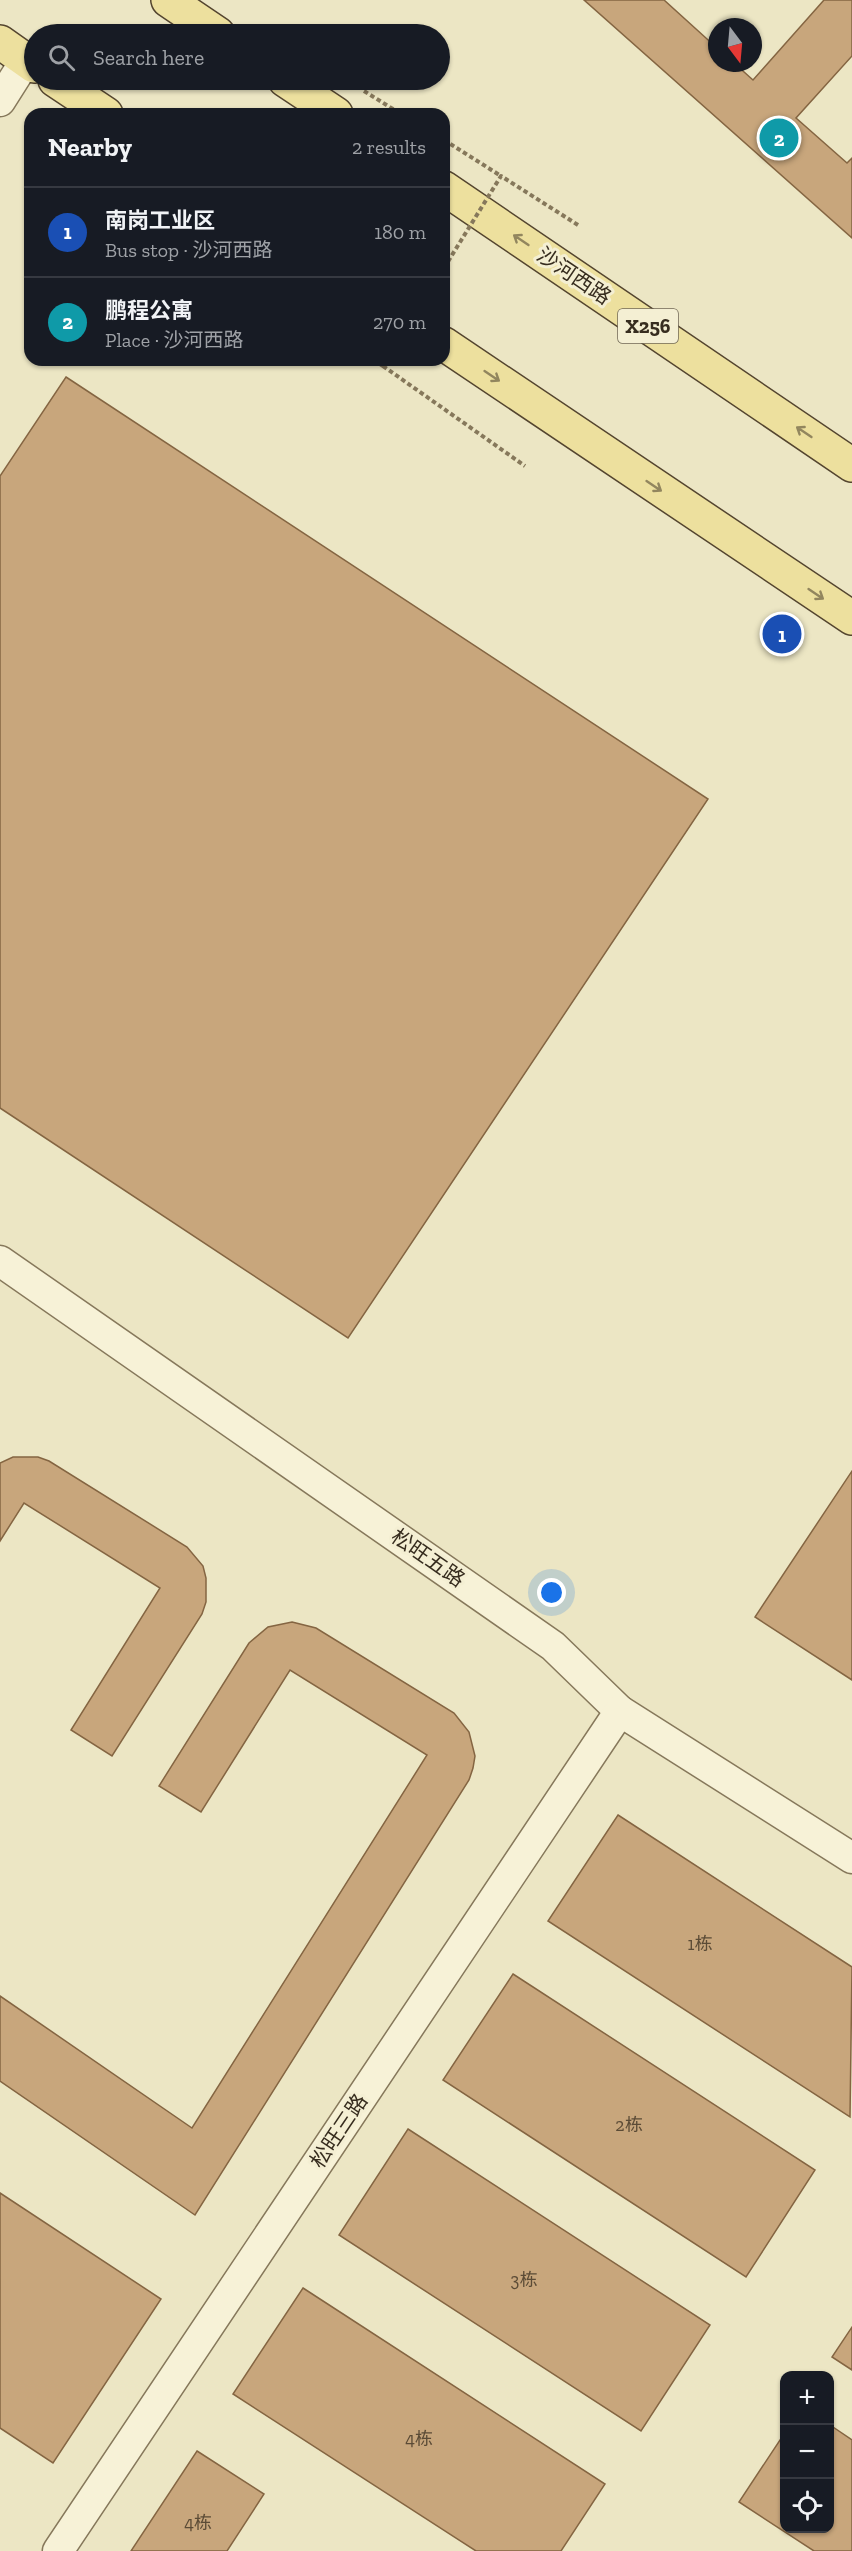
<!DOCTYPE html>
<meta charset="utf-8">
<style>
:root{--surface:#171b24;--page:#242831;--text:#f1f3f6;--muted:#9ea1a6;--line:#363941;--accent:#1a73e8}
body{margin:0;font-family:"Zilla Slab","Noto Sans SC",serif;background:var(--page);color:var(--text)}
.controls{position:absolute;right:18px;bottom:18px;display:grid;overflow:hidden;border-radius:12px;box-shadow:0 2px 4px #0004}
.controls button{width:54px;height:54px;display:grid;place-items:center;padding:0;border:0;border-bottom:2px solid var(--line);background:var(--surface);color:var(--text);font:30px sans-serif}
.compass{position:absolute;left:708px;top:18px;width:54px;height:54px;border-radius:50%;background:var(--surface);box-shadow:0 2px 4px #0004;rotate:164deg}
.you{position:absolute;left:552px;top:1593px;width:21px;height:21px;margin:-15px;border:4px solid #fff;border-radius:50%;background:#1a73e8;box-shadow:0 0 0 9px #1a73e833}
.badge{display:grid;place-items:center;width:39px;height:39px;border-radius:50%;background:var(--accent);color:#fff;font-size:20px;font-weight:700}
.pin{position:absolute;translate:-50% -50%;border:3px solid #fff;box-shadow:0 2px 6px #0006}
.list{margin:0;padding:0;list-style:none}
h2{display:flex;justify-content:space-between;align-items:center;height:78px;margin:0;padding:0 24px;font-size:26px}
h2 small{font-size:20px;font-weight:400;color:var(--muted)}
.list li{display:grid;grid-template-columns:39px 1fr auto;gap:18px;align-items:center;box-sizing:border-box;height:90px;padding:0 24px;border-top:2px solid var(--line)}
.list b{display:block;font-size:22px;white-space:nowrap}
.list p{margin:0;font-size:20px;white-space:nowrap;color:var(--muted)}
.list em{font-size:20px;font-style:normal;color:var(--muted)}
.icon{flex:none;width:33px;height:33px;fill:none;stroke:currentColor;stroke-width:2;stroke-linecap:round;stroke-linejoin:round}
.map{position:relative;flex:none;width:852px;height:2551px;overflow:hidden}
.search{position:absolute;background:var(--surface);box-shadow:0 2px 4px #0004;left:24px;top:24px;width:426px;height:66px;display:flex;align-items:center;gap:15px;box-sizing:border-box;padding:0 21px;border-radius:33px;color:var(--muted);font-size:22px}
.panel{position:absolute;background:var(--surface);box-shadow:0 2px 4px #0004;left:24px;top:108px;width:426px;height:258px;border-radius:18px}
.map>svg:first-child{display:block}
.building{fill:#c8a67c;stroke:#846542;stroke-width:1.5}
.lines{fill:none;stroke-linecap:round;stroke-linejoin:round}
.minor-casing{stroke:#86785b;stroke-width:33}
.primary-casing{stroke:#54452f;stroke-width:36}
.path{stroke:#86785b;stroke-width:4;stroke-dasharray:4.5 3;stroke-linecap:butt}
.minor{stroke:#f7f2d7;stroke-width:30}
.primary{stroke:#ede09e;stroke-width:33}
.path-bridge{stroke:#86785b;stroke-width:4;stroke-dasharray:4.5 3;stroke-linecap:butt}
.oneway{stroke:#92865e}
.labels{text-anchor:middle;stroke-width:6;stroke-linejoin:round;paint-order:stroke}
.number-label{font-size:18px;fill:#5b4b36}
.shield{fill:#f4efd3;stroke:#706755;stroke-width:1.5}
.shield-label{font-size:20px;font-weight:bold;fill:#372d1f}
.street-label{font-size:21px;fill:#372d1f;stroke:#f4efd3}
</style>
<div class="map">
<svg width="852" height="2551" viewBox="0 0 852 2551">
<rect width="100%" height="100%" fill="#ece6c4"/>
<g class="building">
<polygon points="584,0 664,0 717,48 717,63 734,63 753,80 824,0 852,0 852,56 796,118 847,163 852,158 852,238"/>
<polygon points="66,377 708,799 348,1338 0,1108 0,476"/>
<polygon points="13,1457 38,1457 49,1461 187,1547 203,1566 206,1578 206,1602 202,1614 112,1756 71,1730 160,1588 24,1503 0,1541 0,1463"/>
<polygon points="852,1471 852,1680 755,1617"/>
<polygon points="292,1622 316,1628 454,1713 469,1732 475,1756 473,1768 469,1780 195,2215 0,2081 0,1996 192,2128 427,1755 290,1670 201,1812 159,1786 249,1643 268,1627"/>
<polygon points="618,1815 852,1967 850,2117 548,1921"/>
<polygon points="513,1974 815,2170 746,2277 443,2080"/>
<polygon points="408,2129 710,2325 641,2431 339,2235"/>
<polygon points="0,2193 161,2299 53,2463 0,2428"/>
<polygon points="303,2288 605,2484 561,2551 476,2551 233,2394"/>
<polygon points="852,2327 852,2370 832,2357"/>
<polygon points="830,2425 852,2440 852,2551 814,2551 739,2502 784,2434 784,2528 830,2528"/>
<polygon points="197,2451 264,2494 227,2551 131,2551"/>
</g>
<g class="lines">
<defs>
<g id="minor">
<polyline points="0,101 26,60"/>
<polyline points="0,1261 553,1646 620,1711 852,1858"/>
<polyline points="58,2551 620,1711"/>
</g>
<g id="primary">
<polyline points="168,0 218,34"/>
<polyline points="0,42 34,66"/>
<polyline points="55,80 106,114"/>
<polyline points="285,80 336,114"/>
<polyline points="444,188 852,465"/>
<polyline points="444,344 852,618"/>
</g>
</defs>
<use href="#minor" class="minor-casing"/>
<use href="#primary" class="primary-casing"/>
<g class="path">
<polyline points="364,91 401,114"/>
<polyline points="444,140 501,176"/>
<polyline points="373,360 383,366 386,360"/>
<polyline points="383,366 525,466"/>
</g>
<use href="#minor" class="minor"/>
<use href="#primary" class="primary"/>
<polyline class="path-bridge" points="444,268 501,176 578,225"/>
</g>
<defs><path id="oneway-shaft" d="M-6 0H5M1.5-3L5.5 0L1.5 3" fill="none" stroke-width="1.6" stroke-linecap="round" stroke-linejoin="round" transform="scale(1.5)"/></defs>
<g class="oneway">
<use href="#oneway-shaft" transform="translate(521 240) rotate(-146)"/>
<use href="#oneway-shaft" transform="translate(492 376) rotate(34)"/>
<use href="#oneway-shaft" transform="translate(804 432) rotate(-146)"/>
<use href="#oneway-shaft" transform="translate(654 486) rotate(34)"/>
<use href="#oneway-shaft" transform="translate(816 594) rotate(34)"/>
</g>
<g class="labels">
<g class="number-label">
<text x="700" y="1950">1栋</text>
<text x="629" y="2131">2栋</text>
<text x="524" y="2286">3栋</text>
<text x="419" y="2445">4栋</text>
<text x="198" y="2529">4栋</text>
</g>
<rect class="shield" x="618" y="309" width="60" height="34" rx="4.5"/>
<g class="shield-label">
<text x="648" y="333">X256</text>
</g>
<g class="street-label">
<text transform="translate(574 276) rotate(34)" y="7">沙河西路</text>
<text transform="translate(428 1558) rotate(35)" y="7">松旺五路</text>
<text transform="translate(339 2131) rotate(-56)" y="7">松旺三路</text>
</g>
</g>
</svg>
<div class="controls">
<button>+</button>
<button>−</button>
<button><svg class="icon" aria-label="locate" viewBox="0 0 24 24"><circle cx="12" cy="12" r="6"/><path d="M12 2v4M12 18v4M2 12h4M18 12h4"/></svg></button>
</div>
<svg class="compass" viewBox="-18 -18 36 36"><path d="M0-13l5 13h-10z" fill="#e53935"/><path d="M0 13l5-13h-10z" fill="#9ea1a6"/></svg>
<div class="you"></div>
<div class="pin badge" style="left:782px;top:634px;background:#1a4fb4">1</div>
<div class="pin badge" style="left:779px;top:138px;background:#0f9aa8">2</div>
<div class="search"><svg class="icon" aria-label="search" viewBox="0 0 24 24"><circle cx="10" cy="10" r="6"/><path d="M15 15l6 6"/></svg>Search here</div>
<section class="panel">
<h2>Nearby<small>2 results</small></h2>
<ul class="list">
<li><span class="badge" style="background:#1a4fb4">1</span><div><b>南岗工业区</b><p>Bus stop · 沙河西路</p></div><em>180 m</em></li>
<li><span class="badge" style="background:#0f9aa8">2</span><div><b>鹏程公寓</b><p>Place · 沙河西路</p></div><em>270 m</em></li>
</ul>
</section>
</div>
